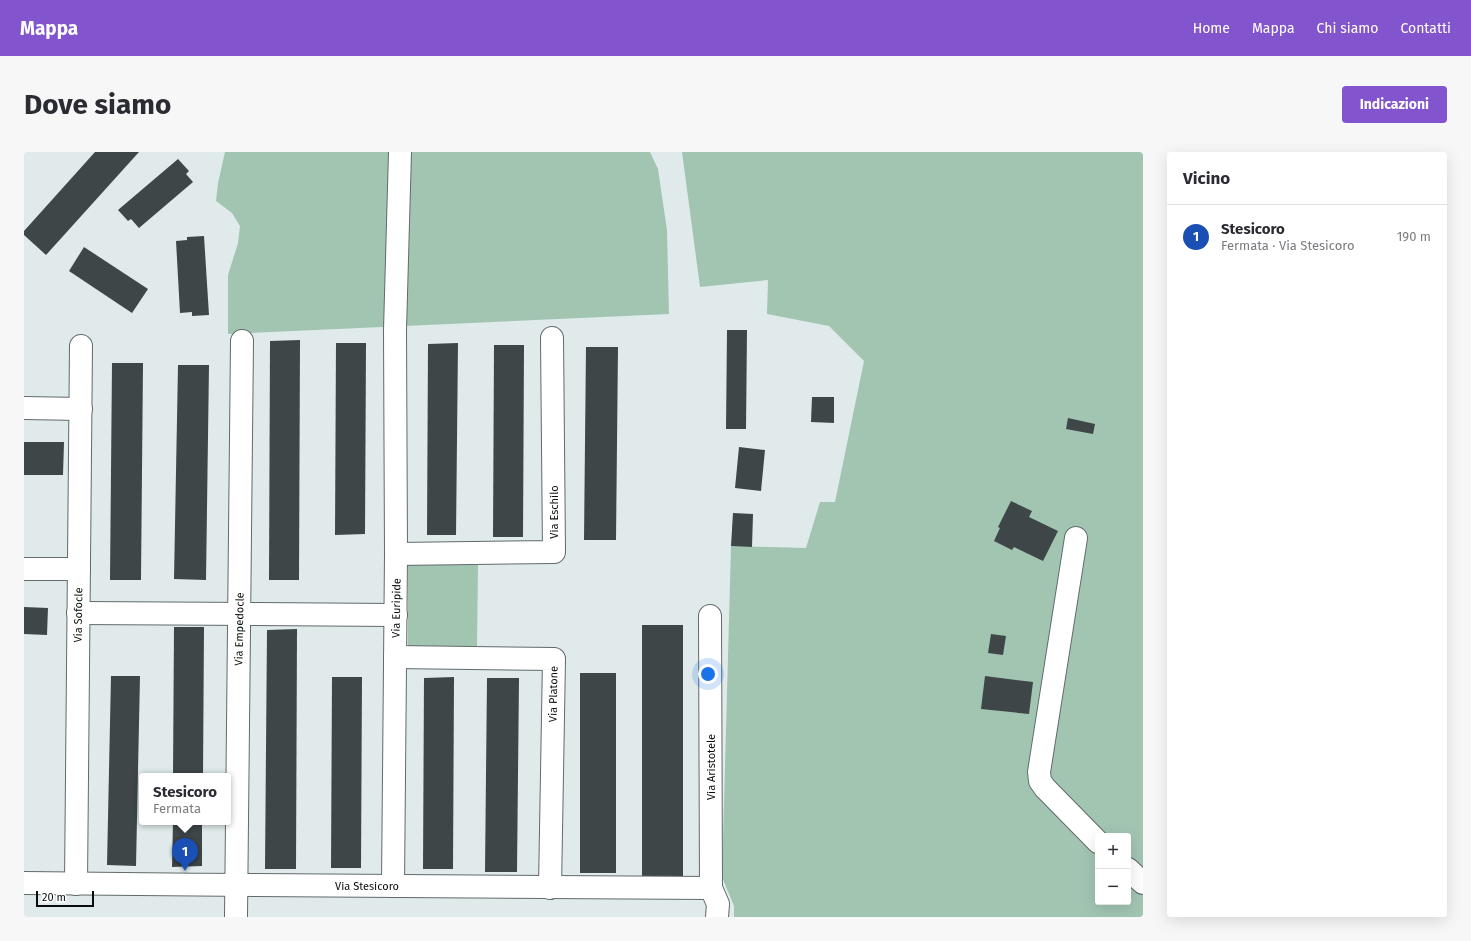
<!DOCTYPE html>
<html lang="it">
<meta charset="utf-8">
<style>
:root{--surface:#fff;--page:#f7f7f7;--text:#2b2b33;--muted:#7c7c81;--line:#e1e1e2;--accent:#8255ce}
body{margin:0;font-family:"Fira Sans",sans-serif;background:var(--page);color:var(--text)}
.controls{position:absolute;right:12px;bottom:12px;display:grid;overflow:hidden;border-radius:4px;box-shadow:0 4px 16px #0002}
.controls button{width:36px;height:36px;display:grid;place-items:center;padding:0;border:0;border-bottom:1px solid var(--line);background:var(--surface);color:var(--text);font:20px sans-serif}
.scale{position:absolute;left:12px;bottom:10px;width:58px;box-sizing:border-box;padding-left:4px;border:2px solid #0a0d0d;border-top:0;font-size:11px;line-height:14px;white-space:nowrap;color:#0a0d0d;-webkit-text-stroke:3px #fff;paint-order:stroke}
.you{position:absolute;left:684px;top:522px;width:14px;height:14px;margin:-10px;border:3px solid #fff;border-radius:50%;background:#1a73e8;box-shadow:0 0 0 6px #1a73e833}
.badge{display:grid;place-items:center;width:26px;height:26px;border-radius:50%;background:var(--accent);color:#fff;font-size:13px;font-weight:700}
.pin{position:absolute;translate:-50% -33px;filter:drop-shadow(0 1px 2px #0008)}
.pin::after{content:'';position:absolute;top:21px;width:14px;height:12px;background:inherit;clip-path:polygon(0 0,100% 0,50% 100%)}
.popup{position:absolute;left:115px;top:621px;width:92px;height:52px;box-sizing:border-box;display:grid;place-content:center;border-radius:4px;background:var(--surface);filter:drop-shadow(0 1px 3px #0005);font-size:13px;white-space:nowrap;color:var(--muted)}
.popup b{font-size:15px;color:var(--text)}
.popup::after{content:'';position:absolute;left:50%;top:100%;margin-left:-8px;border:8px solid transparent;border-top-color:var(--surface)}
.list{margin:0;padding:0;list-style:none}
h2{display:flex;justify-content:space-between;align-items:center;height:52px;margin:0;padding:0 16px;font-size:17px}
h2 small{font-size:13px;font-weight:400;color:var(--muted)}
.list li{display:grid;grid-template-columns:26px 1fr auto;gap:12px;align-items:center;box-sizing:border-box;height:64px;padding:0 16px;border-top:1px solid var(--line)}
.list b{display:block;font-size:15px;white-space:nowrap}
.list p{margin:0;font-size:13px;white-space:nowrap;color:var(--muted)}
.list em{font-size:13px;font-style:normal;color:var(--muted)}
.map{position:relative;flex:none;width:1119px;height:765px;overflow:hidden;border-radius:4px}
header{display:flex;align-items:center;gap:24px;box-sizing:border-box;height:56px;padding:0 20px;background:var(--accent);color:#fff}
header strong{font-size:19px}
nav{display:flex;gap:22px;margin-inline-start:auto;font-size:14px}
.intro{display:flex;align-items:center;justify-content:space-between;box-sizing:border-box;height:96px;padding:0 24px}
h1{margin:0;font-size:28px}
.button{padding:10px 18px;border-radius:4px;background:var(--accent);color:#fff;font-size:14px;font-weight:700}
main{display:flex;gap:24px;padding:0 24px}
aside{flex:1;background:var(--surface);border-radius:4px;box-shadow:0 4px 16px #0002}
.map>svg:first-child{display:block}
.green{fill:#a2c5b2;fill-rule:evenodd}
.building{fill:#3e4648}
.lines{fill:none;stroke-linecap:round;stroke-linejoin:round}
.minor-casing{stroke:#626a6b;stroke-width:24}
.minor{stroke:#fff;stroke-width:22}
.labels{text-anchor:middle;stroke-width:4;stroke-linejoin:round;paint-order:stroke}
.street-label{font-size:11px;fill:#0a0d0d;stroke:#fff}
</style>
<header>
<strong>Mappa</strong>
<nav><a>Home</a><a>Mappa</a><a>Chi siamo</a><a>Contatti</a></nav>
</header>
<div class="intro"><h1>Dove siamo</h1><a class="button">Indicazioni</a></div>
<main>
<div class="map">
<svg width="1119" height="765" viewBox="0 0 1119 765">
<rect width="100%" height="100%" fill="#e0eaeb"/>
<g class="green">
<polygon points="201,0 626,0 634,17 643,78 645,162 204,182 204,123 214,91 216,74 208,61 192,49 194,31"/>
<path d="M658,0H1119V765H710V754L698,725L707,394L782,396L796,350H811L840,209L805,174L743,162L744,128L676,135ZM1074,684H1104V750H1074Z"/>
<polygon points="384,413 454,413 453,496 384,495"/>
</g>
<g class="building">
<polygon points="71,0 115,0 22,103 0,83 0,79"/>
<polygon points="154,7 165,19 162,22 169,30 115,76 107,67 104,69 94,58"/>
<polygon points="180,84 185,163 168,164 168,160 156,161 152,89 163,88 163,85"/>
<polygon points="60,95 124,137 108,161 45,119"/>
<polygon points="703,178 723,178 722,277 702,277"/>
<polygon points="276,188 275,428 245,428 246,189"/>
<polygon points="312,191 342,191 341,382 311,383"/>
<polygon points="434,191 432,383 403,383 404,192"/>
<polygon points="470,193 500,193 499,385 469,385"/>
<polygon points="562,195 594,195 592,388 560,388"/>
<polygon points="88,211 119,211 117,428 86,428"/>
<polygon points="154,213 185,213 182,428 150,427"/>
<polygon points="788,245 810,245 810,271 787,270"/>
<polygon points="1044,266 1071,272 1069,282 1042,277"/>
<polygon points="0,290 40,290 39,323 0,323"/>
<polygon points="715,295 741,298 737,339 711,336"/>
<polygon points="987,349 1008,359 1005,365 1034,379 1019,409 990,395 988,398 970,389 976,376 974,375"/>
<polygon points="709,361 729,362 728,395 707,394"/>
<polygon points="0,455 24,456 23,483 0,482"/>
<rect x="618" y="473" width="41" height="252"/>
<polygon points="150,475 180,475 179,624 149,624"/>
<polygon points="273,477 272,717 241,717 243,478"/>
<polygon points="967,482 982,484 979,503 964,501"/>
<rect x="556" y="521" width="36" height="200"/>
<polygon points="87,524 116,524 112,714 83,713"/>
<polygon points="961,524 1009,530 1005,562 957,557"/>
<polygon points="308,525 338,525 337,716 307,716"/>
<polygon points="430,525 429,717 399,717 400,526"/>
<polygon points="463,526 495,526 493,720 461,720"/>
<polygon points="149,670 178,670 178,714 148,715"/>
</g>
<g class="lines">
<defs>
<g id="minor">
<polyline points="0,256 57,257"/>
<polyline points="1052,386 1015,620 1016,629 1021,636 1074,690"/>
<polyline points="372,402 530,400 528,186"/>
<polyline points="0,417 55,417"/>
<polyline points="54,461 372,463"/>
<polyline points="686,464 687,736 694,752 693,765"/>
<polyline points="371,505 530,507 526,736"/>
<polyline points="1104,717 1119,731"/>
<path d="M0,731C229,733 458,736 687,736"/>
<polyline points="52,732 57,194"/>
<polyline points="369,734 372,402 371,178 376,0"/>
<polyline points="212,765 218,189"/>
</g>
</defs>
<use href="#minor" class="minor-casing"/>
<use href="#minor" class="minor"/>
</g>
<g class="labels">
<g class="street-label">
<text transform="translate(530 360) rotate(-90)" y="4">Via Eschilo</text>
<text transform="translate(372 456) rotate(-89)" y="4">Via Euripide</text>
<text transform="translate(54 463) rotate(-89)" y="4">Via Sofocle</text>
<text transform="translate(215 477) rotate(-89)" y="4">Via Empedocle</text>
<text transform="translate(529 542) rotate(-89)" y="4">Via Platone</text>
<text transform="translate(687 615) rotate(-90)" y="4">Via Aristotele</text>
<text x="343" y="738">Via Stesicoro</text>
</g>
</g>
</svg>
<div class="controls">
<button>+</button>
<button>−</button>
</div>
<div class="scale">20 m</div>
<div class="you"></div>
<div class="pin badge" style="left:161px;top:719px;background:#1a4fb4">1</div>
<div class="popup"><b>Stesicoro</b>Fermata</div>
</div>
<aside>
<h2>Vicino<small></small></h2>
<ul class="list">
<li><span class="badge" style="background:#1a4fb4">1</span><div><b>Stesicoro</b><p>Fermata · Via Stesicoro</p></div><em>190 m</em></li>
</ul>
</aside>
</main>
